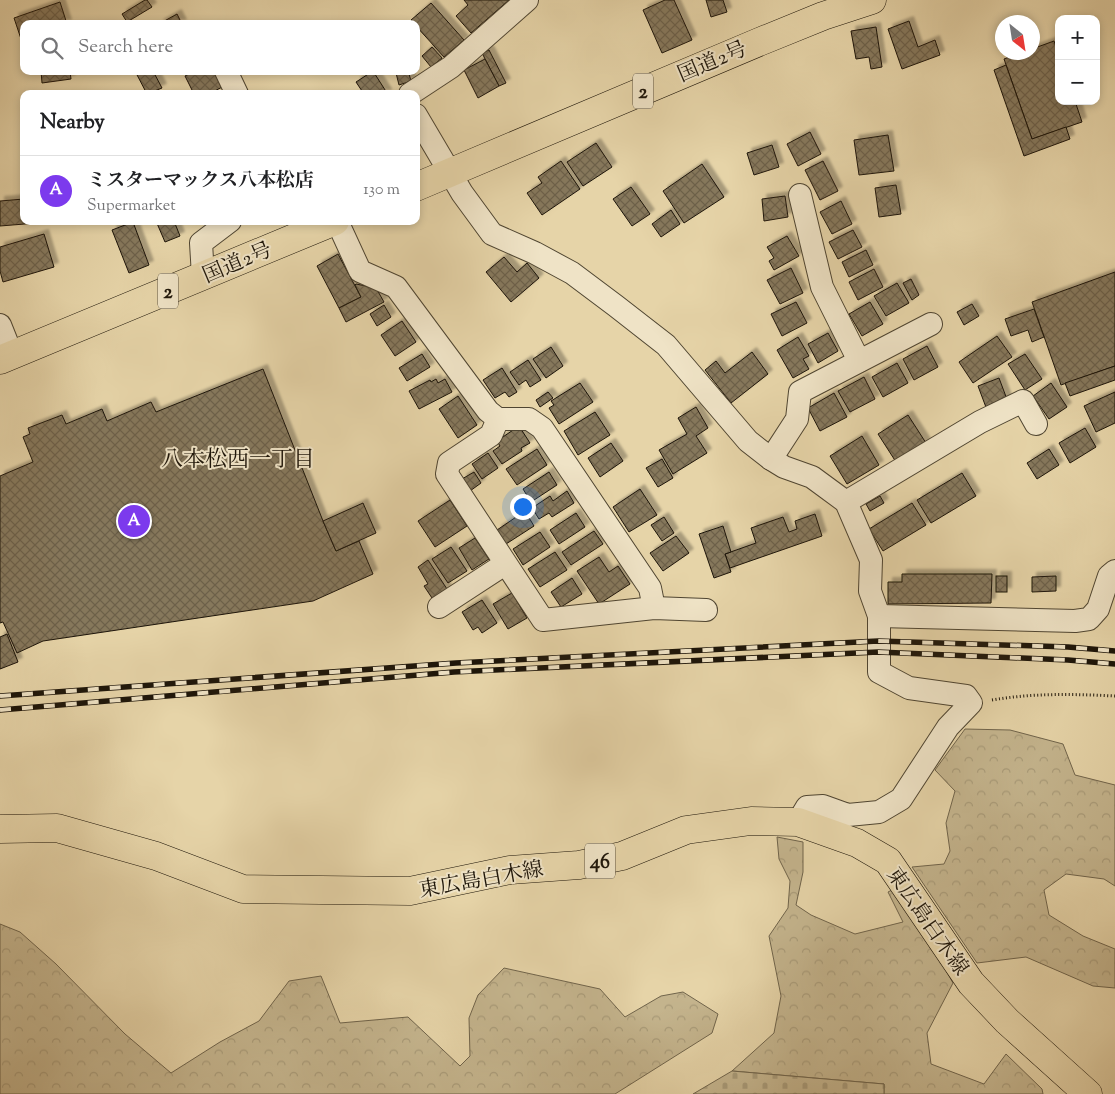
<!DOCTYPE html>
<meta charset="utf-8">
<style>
:root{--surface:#fff;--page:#f2f2f2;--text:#202124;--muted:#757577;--line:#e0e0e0;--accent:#7c3aed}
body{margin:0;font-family:"Sorts Mill Goudy","Noto Serif JP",serif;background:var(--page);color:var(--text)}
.controls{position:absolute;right:15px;top:15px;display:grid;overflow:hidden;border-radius:10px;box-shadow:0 2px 8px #0003}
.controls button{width:45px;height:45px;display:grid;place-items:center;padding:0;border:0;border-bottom:1px solid var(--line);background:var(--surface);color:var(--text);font:25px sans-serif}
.compass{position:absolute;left:995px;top:15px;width:45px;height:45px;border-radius:50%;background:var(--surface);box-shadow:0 2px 8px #0003;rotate:150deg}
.you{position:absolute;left:522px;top:506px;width:18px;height:18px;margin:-12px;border:4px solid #fff;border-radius:50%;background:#1a73e8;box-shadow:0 0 0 8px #1a73e833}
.badge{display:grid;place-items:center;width:32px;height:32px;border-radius:50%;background:var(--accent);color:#fff;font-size:16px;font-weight:700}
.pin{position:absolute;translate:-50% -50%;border:2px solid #fff;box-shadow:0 1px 5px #0006}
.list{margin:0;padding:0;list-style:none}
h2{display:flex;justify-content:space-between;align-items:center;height:65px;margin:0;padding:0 20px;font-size:21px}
h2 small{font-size:16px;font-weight:400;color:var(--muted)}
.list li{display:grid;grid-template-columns:32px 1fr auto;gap:15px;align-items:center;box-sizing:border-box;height:70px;padding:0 20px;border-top:1px solid var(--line)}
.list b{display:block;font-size:19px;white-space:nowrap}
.list p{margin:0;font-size:16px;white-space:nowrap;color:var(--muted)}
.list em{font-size:16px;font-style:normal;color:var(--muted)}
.icon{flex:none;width:28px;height:28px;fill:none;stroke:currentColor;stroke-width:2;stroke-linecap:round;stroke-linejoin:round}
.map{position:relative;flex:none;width:1115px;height:1094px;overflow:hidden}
.search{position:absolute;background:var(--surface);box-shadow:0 2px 8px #0003;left:20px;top:20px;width:400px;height:55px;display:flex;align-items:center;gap:12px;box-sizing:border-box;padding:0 18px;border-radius:10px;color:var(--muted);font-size:19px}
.panel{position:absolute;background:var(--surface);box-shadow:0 2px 8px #0003;left:20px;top:90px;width:400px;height:135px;border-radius:10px}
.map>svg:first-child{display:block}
.forest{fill:url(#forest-crowns);stroke:#70644b}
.cemetery{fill:url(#cemetery-stones);stroke:#70644b}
.building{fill:url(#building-cross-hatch);stroke:#1d1509;filter:url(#shadow)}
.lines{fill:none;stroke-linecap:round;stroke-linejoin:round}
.minor-casing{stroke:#4f4531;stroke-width:24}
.primary-casing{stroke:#1d1509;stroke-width:29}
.trunk-casing{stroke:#1d1509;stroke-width:29}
.path{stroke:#1d1509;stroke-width:3;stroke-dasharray:1 2.5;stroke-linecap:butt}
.minor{stroke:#efe3c6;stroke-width:22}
.primary{stroke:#e6d4a8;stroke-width:28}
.trunk{stroke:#e6d4a8;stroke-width:28}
.rail-casing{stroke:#1d1509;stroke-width:5.5}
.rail{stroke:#efe3c6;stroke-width:4;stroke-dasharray:11;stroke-linecap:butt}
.labels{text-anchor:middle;stroke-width:4;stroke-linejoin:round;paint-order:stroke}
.shield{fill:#efe3c6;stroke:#5c5342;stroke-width:1}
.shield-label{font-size:20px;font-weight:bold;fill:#1d1509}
.street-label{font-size:21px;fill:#1d1509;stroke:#efe3c6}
.neighbourhood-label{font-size:22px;fill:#1d1509;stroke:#efe3c6}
</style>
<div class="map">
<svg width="1115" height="1094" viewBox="0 0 1115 1094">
<defs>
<pattern id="forest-crowns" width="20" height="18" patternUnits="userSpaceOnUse" patternTransform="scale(1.25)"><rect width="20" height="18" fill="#c4b48d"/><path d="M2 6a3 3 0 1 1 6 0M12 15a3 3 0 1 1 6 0" fill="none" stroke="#a89a78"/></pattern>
<pattern id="cemetery-stones" width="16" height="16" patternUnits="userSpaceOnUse" patternTransform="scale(1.25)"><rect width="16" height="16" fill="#c4b48d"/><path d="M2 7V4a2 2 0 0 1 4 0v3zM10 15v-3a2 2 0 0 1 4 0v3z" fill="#a89a78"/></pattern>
<pattern id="building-cross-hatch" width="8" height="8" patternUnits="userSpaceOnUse" patternTransform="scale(1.25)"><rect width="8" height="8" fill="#86785c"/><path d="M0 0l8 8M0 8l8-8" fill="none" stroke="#6d614a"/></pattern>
<filter id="shadow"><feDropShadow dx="4.5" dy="-4.5" stdDeviation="1" flood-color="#0004"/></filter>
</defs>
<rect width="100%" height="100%" fill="#e6d4a8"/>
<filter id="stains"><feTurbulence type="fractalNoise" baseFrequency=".004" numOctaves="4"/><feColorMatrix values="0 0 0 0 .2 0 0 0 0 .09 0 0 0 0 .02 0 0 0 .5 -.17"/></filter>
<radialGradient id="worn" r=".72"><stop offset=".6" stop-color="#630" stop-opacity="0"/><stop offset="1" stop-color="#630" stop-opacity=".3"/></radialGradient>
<g class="forest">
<polygon points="965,729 1010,730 1063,744 1075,775 1115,785 1115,886 1104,879 1066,874 1044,890 1049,915 1083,936 1115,949 1115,988 1093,986 1026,957 977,963 912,867 944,864 950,851 946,823 955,791 935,770"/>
<polygon points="777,837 803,842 803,872 796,905 811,915 855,934 903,922 888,892 892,890 916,917 953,983 927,1033 931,1064 984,1084 1006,1054 1042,1089 1043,1094 884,1094 884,1084 732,1071 774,1033 781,996 769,936 788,908 790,881 779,859"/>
<polygon points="0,924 20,932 56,964 125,1034 171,1073 220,1042 259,1021 289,981 321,976 340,1023 408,1017 460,1066 470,1056 469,1018 478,995 504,968 600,989 625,1017 661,996 683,992 718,1014 712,1033 615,1094 0,1094"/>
</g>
<polygon class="cemetery" points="732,1071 884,1084 884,1094 693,1094"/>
<g class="building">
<polygon points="145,0 147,0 152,7 127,22 122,14"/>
<polygon points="464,0 509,0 471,33 456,16 468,5"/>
<polygon points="665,0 674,0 692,40 662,53 643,10"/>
<polygon points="706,0 723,0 727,12 711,17"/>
<polygon points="60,2 67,24 24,24 24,38 21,39 14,18"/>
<polygon points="431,3 464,40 444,57 416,26 416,24 414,24 411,20"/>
<polygon points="177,14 182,24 159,24"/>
<polygon points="909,21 918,47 935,40 940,55 902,69 888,29"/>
<polygon points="876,27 882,67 871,69 869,57 856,59 851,31"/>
<polygon points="1054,41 1059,55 1059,101 1075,101 1082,122 1032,139 1004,59 1023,52 1032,52 1032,49"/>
<polygon points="432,47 442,58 431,67 422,56"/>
<polygon points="489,50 506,83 499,86 482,53"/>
<polygon points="485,59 499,86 478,98 464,70"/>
<polygon points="1006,65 1032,139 1066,127 1070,139 1024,156 994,70"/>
<polygon points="41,71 70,71 71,79 42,83"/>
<polygon points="135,71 153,71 162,88 147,94"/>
<polygon points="195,71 218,71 226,85 209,94 194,94 185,76"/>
<polygon points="373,71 387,93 387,94 364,94 356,82"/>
<polygon points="399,71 414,71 409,74 411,81 399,85 396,73"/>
<polygon points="810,132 821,154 798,166 787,144"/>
<polygon points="888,135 894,171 859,175 854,140"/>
<polygon points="596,143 612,167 583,186 567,162"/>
<polygon points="772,145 779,167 754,175 747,153"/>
<polygon points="561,161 580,189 542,215 527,193 542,183 538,177"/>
<polygon points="823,161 838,191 820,200 805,170"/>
<polygon points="702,164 724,197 684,223 663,191"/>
<polygon points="896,185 901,214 879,217 875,188"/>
<polygon points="631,187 650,214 632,226 613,199"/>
<polygon points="785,196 788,217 764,221 762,199"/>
<polygon points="24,199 24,221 37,221 37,223 0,226 0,201"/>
<polygon points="841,201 852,224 832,234 820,212"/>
<polygon points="671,210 680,224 661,237 652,224"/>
<polygon points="156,221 174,221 180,236 165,242"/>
<polygon points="133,222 149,265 129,273 112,230"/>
<polygon points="853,230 862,247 838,259 829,242"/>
<polygon points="44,234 54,267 3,282 0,271 0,247"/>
<polygon points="787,236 799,256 774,270 769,261 774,258 767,247"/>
<polygon points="866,250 873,265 849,277 842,262"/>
<polygon points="338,254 361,297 339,308 317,266"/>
<polygon points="504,257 517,272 527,263 539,278 511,302 486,272"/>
<polygon points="791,268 803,293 780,304 767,280"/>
<polygon points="874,269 883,287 858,300 849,282"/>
<polygon points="1115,272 1115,366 1061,385 1032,302"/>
<polygon points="911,279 919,295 912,300 903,283"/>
<polygon points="897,283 909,303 886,316 874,296"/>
<polygon points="356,284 376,288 384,302 346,322 339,308 361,297 355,285"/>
<polygon points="796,302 807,323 782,336 771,314"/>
<polygon points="870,302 883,324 862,336 849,314"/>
<polygon points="972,304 979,316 964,325 957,312"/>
<polygon points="384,305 391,317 377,326 370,314"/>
<polygon points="1034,309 1044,337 1032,342 1028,330 1011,336 1005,319"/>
<polygon points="402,321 416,342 395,356 381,335"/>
<polygon points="828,333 838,351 818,363 808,344"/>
<polygon points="997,336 1012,357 973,383 959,362"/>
<polygon points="798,337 809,356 803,359 809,369 793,378 777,350"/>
<polygon points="927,346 938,367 914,380 903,359"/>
<polygon points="551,347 563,366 546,378 533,359"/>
<polygon points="752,352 768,374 731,403 705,370 716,361 725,373"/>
<polygon points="422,354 430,367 407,381 399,368"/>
<polygon points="1025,354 1042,379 1025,390 1008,364"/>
<polygon points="528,360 541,380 530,387 526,380 519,385 510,372"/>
<polygon points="897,363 908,383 883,397 872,377"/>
<polygon points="1115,366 1115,380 1070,396 1065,383"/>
<polygon points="502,368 517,392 509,397 505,392 495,398 483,380"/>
<polygon points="263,369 323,521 336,551 359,541 373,574 313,601 43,641 17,653 3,622 0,623 0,476 33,462 23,437 30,434 28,428 62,415 66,424 102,409 107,421 151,402 156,412"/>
<polygon points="864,377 875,399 850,412 838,391"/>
<polygon points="999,378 1008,402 987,410 978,386"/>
<polygon points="436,379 438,383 445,379 452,392 419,409 409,391 430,380 431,382"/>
<polygon points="580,383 593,402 559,424 549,408 554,405 551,401"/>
<polygon points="1051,383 1067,407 1049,419 1033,396"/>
<polygon points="548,392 553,398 540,407 536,400"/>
<polygon points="1115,392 1115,423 1096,432 1084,406"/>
<polygon points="834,393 847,417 820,431 808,408"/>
<polygon points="458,396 477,425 458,438 439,409"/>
<polygon points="696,407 708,428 696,436 707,453 673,474 659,450 687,434 678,418"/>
<polygon points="595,412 610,435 578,455 564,431"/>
<polygon points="908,415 926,443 896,462 878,434"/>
<polygon points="519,426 530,443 521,448 522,451 502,464 493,451 500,446 497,441"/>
<polygon points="1085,428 1096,447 1070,463 1059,443"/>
<polygon points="862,436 879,465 847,484 830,456"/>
<polygon points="611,443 623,461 600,477 588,458"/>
<polygon points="537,449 547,465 517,485 506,469"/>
<polygon points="1049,449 1059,465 1037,479 1027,463"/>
<polygon points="488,453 498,468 482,479 472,464"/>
<polygon points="662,459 673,478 658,487 646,468"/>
<polygon points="474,472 481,483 470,491 462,479"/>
<polygon points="549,472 557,485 531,502 523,489"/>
<polygon points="962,473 976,496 931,523 917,500"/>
<polygon points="640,489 657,515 629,532 613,507"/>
<polygon points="567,491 574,503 552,517 549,513 539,519 532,508 550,496 553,501"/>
<polygon points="880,496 884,503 870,511 866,504"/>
<polygon points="450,500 467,526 435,547 418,521"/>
<polygon points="363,503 376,533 336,551 323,521"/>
<polygon points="912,503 926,525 883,551 869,529"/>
<polygon points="525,511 534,526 506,544 497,530"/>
<polygon points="576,513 585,527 559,544 550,530"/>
<polygon points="815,514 822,536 730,568 725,554 756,543 751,528 783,517 789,532 797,529 795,521"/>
<polygon points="664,517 674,533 662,541 651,525"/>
<polygon points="723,526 731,552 725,554 731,572 714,578 699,534"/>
<polygon points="594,531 603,544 571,565 562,552"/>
<polygon points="540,532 550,547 523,565 513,549"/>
<polygon points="676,536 689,553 663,571 650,553"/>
<polygon points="475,538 489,559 472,570 459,548"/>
<polygon points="451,547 467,571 448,583 432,559"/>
<polygon points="555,552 567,570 540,587 528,569"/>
<polygon points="599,557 609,572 618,566 630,584 599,604 577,571"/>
<polygon points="428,560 447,589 434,601 424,586 428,584 418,567"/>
<polygon points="902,574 992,574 991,603 888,604 888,582 902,582"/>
<rect x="996" y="576" width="11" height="16"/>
<polygon points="1056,576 1056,591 1032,592 1032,577"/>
<polygon points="572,578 582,594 561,607 551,592"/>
<polygon points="512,593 527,618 508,629 493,604"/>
<polygon points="482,600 497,623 482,633 478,627 473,630 462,612"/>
<polygon points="7,634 18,662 0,669 0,637"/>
</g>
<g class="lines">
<defs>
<g id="minor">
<polyline points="226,71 237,94"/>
<polyline points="410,94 451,67 527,0"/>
<polyline points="416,115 462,193 492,234 535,253 572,273 616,306 666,345 748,441 771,459 784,467 812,477 846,502 871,560 870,591 879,616 879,672 909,688 966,696 971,703 948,727 901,799 879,812 848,815 823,806 807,807 798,822"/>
<polyline points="800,195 822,287 859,361"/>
<polyline points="337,221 360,271 396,287 488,411 498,419 529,419 542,428 650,588 654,608"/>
<polyline points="203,276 201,243 230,221"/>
<polyline points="0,325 12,355"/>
<polyline points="498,419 491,435 449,463 447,474 543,620 654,608 706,610"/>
<polyline points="771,459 797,419 800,392 931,324"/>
<polyline points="846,502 980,422 1023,401 1036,424"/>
<polyline points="439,607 505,564"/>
<polyline points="879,616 1075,621 1089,619 1098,609 1109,576 1115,571"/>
</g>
<polyline id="primary" points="0,829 57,828 156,856 243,889 410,891 510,870 579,865 622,856 686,830 751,821 798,822 857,843 888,861 971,983 1007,1021 1088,1094"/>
<g id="trunk">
<polyline points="416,187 759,42 823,16 872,0"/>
<polyline points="0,360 335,221"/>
</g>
</defs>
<use href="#minor" class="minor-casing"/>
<use href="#primary" class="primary-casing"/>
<use href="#trunk" class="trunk-casing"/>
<path class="path" d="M992,700C1033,693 1074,694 1115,696"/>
<use href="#minor" class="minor"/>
<use href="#primary" class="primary"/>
<use href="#trunk" class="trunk"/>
<defs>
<g id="rail">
<polyline points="0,696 456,663 878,641 1068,647 1115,651"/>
<polyline points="0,710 454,672 878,652 1068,660 1115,664"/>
</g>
</defs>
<use href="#rail" class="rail-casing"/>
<use href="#rail" class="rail"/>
</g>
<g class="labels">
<g class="shield">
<rect x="633" y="73.5" width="20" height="35" rx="4"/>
<rect x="158" y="273.5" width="20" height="35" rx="4"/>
<rect x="585" y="843.5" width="30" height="35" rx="4"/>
</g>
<g class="shield-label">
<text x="643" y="98">2</text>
<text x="168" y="298">2</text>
<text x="600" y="868">46</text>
</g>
<g class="street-label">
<text transform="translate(712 61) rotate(-23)" y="7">国道2号</text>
<text transform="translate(237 262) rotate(-23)" y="7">国道2号</text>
<text transform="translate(481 879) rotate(-10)" y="7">東広島白木線</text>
<text transform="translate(928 921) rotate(55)" y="7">東広島白木線</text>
</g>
<g class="neighbourhood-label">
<text x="238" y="466">八本松西一丁目</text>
</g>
</g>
<rect width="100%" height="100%" filter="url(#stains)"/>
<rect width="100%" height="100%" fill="url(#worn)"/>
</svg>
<div class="controls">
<button>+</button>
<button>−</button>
</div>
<svg class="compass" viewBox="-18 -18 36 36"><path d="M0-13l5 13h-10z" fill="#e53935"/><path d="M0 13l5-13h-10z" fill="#757577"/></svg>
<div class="you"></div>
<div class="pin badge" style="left:134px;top:521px">A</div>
<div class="search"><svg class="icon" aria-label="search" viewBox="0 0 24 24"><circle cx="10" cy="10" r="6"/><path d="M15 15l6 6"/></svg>Search here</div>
<section class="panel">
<h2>Nearby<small></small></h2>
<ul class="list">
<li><span class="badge">A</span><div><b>ミスターマックス八本松店</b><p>Supermarket</p></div><em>130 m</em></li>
</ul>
</section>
</div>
